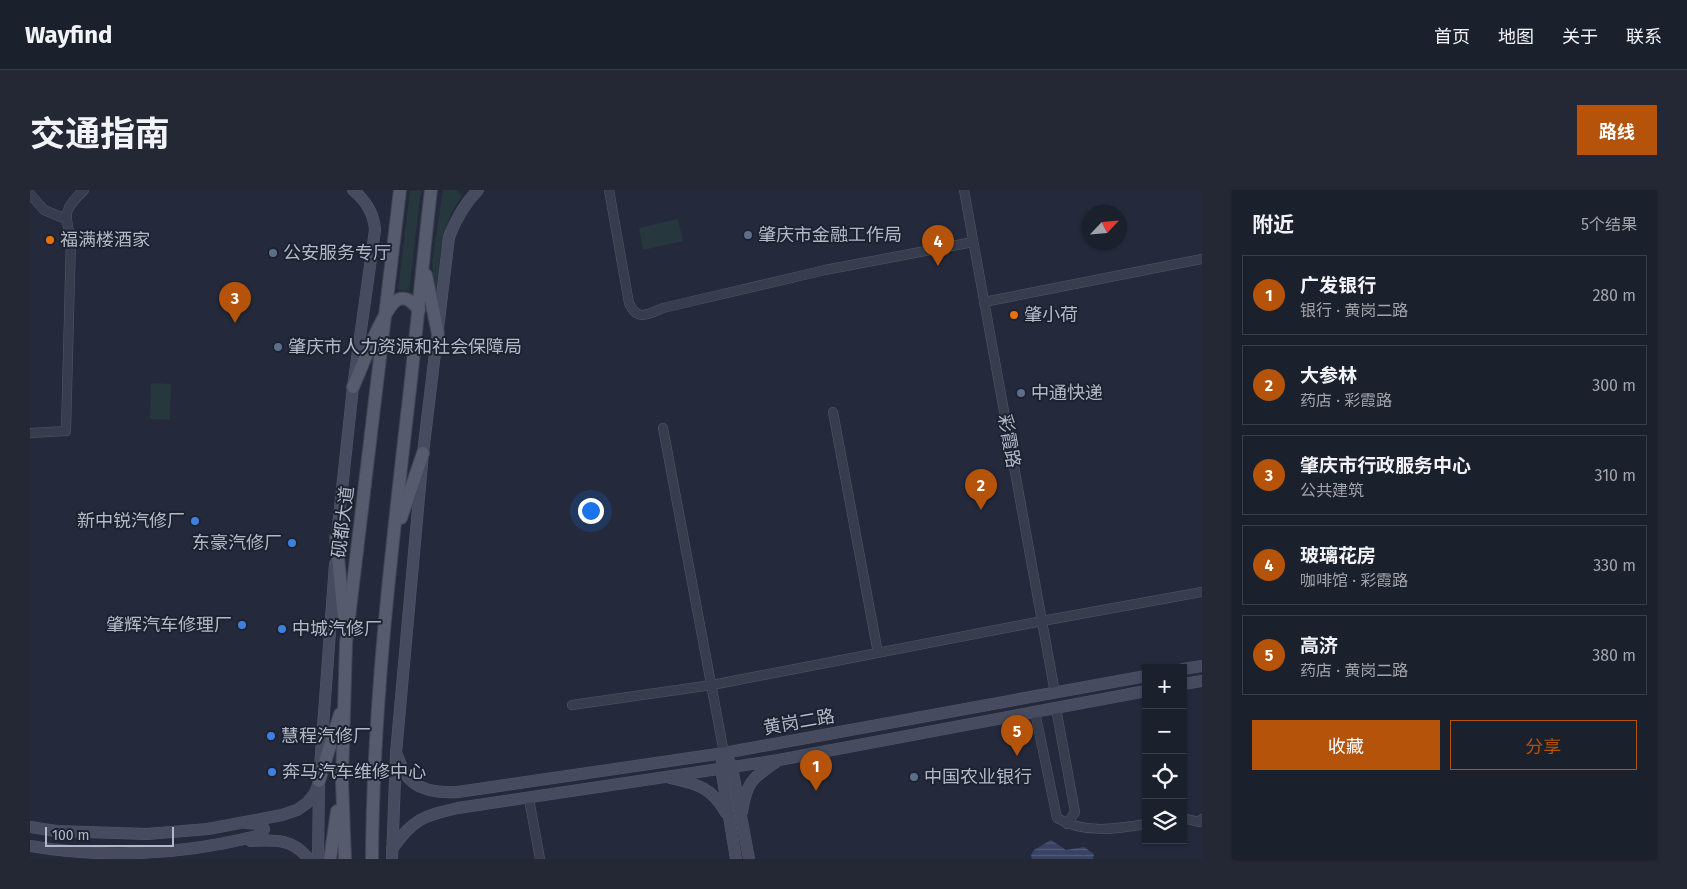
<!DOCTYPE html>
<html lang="zh">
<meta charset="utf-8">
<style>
:root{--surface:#1b202d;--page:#242835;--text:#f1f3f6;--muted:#a0a3aa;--line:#393e49;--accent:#b45309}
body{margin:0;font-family:"Fira Sans","Noto Sans SC",sans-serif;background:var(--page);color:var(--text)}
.controls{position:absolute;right:15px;bottom:15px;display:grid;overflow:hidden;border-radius:0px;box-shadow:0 1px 4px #0004}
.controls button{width:45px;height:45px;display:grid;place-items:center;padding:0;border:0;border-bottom:1px solid var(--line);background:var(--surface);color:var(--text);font:25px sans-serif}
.compass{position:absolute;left:1052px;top:15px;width:45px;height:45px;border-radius:50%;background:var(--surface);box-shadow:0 1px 4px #0004;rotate:64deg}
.scale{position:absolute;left:15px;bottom:12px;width:129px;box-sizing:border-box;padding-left:5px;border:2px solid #b3b8c8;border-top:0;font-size:14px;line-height:18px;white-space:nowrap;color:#b3b8c8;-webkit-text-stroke:4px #1d2231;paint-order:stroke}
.you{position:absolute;left:560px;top:320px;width:18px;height:18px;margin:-12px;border:4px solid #fff;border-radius:50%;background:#1a73e8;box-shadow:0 0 0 8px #1a73e833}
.badge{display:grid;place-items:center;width:32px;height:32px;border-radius:50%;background:var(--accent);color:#fff;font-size:16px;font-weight:700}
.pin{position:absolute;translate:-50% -41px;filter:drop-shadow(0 1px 2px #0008)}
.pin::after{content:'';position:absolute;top:26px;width:18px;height:15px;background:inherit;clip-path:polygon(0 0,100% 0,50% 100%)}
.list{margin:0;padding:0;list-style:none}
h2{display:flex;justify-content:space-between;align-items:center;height:65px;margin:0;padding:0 20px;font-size:21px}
h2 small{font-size:16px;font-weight:400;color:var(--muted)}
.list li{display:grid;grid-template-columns:32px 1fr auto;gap:15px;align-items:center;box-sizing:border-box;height:80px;margin:0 10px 10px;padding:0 10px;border:1px solid var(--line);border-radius:0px}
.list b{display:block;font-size:19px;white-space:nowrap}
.list p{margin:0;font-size:16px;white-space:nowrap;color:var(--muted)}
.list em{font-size:16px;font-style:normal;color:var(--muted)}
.actions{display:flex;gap:10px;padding:15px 20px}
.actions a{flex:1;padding:11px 0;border:1px solid var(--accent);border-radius:0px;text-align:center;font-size:18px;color:var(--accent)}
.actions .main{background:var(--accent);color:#fff}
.icon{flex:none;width:28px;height:28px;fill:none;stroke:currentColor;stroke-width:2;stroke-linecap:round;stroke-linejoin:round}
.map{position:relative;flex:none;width:1172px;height:669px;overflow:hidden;border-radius:0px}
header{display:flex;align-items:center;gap:30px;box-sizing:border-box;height:70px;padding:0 25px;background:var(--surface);border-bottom:1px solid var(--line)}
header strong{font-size:24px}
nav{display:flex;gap:28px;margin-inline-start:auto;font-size:18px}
.intro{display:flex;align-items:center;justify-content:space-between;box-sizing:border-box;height:120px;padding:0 30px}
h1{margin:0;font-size:35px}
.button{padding:12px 22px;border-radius:0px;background:var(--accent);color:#fff;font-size:18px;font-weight:700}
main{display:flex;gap:30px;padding:0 30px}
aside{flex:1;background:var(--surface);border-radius:0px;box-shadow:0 1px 4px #0004}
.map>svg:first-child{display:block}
.green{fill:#26373d}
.water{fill:url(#water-rules)}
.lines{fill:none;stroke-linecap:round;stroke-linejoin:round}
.street-casing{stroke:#535867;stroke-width:10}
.secondary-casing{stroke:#535867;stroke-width:12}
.primary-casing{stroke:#414655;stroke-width:14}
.street{stroke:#383d4d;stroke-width:9}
.secondary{stroke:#464b5f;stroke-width:11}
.primary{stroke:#565b6d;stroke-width:12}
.service-dot{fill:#5c6f8a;stroke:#1d2231;stroke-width:2}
.food-dot{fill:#e8710a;stroke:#1d2231;stroke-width:2}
.shop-dot{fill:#3f7fe0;stroke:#1d2231;stroke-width:2}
.labels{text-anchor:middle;stroke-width:4;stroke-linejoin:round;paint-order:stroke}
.poi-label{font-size:18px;fill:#b3b8c8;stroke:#1d2231;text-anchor:start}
.street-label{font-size:18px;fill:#b3b8c8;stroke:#1d2231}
</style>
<header>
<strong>Wayfind</strong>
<nav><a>首页</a><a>地图</a><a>关于</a><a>联系</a></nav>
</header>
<div class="intro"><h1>交通指南</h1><a class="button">路线</a></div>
<main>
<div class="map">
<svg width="1172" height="669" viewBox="0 0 1172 669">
<defs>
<pattern id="water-rules" width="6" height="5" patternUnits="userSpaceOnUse" patternTransform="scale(1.25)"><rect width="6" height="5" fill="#384263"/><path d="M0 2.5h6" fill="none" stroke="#525b78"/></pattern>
</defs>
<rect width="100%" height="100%" fill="#242a3c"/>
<g class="green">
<polygon points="391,0 379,101 368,100 380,1"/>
<path d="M413,0H426L432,6C410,34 410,71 406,105H404L402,72Z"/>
<polygon points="648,29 653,51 613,60 609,38"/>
<polygon points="121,193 141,194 140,230 120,229"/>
</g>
<polygon class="water" points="1021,650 1036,660 1054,657 1064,664 1063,669 1002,669 1001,665 1004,660"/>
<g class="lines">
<defs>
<g id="street">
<path d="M579,0L599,113C607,132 619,124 633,118L795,80L943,52"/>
<polyline points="934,0 1025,503"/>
<polyline points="0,4 14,20 36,29"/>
<polyline points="954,112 1172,69"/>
<polyline points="803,222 848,463"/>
<polyline points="633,238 694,563"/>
<path d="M0,243L36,241L41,49C34,23 34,19 54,0"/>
<polyline points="542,515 682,495 1012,431 1172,402"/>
<polyline points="1026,518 1045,622 1037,634"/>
<path d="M1005,522L1027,628C1053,644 1087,639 1116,634"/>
<polyline points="499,609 510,669"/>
<polyline points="1153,628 1169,632 1172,629"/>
</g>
<g id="secondary">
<path d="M306,355L323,197L345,40C344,24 335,10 323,0"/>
<polyline points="1153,479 1172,476"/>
<polyline points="1153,494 1172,491"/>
<path d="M366,563C369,569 371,576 374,582C385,601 408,603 428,602L694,563L1116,486"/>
<polyline points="699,571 702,577 719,669"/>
<polyline points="692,572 691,578 706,669"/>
<path d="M640,588C667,594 682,597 696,623"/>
<path d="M712,622C717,592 721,589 746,572"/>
<polyline points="0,637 26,641 117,644 178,639 252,625 267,620 277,613 285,603 288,595"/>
<path d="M221,651C245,650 262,648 279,669"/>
<path d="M0,656C76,669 156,664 231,645L234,639L230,634L217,633"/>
<path d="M362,659C383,629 393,626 428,618L749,570L1116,501"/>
<polyline points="288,669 289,591 305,374"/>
<path d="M362,669L366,563L393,263L419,47C426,29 434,14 448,0"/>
</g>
<g id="primary">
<polyline points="396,85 408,144"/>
<path d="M323,197C331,180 353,118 367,110C377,105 383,113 389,120"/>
<polyline points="371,328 393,263"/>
<polyline points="306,347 314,428"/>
<polyline points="289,591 310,524"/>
<polyline points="300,669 307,621"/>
<polyline points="315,669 312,591 316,453 370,0"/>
<path d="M342,669C343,521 360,373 377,225C386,150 392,75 401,0"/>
</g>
</defs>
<use href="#street" class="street-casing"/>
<use href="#secondary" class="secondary-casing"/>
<use href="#primary" class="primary-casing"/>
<use href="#street" class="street"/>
<use href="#secondary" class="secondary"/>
<use href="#primary" class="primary"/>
</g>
<g class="service-dot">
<circle cx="718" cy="45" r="5"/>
<circle cx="243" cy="63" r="5"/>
<circle cx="248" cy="157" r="5"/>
<circle cx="991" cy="203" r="5"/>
<circle cx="884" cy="587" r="5"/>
</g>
<g class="food-dot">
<circle cx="20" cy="50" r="5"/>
<circle cx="984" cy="125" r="5"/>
</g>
<g class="shop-dot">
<circle cx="165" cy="331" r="5"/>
<circle cx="262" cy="353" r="5"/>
<circle cx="212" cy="435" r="5"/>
<circle cx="252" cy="439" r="5"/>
<circle cx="241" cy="546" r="5"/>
<circle cx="242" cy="582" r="5"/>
</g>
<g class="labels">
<g class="poi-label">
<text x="728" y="51">肇庆市金融工作局</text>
<text x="30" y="56">福满楼酒家</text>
<text x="253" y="69">公安服务专厅</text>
<text x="994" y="131">肇小荷</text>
<text x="258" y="163">肇庆市人力资源和社会保障局</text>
<text x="1001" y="209">中通快递</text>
<text x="155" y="337" text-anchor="end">新中锐汽修厂</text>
<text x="252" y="359" text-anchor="end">东豪汽修厂</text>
<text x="202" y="441" text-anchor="end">肇辉汽车修理厂</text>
<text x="262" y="445">中城汽修厂</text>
<text x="251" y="552">慧程汽修厂</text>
<text x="252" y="588">奔马汽车维修中心</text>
<text x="894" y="593">中国农业银行</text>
</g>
<g class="street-label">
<text transform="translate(979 251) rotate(80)" y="6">彩霞路</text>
<text transform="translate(313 332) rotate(-83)" y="6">砚都大道</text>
<text transform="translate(769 532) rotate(-10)" y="6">黄岗二路</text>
</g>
</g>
</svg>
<div class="controls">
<button>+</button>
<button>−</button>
<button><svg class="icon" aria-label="locate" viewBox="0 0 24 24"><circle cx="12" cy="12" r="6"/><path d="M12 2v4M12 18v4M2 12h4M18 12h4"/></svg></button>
<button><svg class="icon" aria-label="layers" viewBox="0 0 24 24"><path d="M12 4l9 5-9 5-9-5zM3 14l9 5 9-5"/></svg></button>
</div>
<svg class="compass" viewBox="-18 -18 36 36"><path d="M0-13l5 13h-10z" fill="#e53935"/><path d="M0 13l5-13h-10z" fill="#a0a3aa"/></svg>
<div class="scale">100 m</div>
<div class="you"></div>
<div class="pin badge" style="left:786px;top:601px">1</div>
<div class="pin badge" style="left:951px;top:320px">2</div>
<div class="pin badge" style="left:205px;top:133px">3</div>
<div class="pin badge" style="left:908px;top:76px">4</div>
<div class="pin badge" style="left:987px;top:566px">5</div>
</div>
<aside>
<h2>附近<small>5个结果</small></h2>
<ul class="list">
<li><span class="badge">1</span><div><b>广发银行</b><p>银行 · 黄岗二路</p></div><em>280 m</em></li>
<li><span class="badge">2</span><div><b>大参林</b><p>药店 · 彩霞路</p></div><em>300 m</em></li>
<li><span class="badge">3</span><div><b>肇庆市行政服务中心</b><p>公共建筑</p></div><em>310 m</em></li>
<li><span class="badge">4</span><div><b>玻璃花房</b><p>咖啡馆 · 彩霞路</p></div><em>330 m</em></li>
<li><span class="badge">5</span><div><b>高济</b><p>药店 · 黄岗二路</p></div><em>380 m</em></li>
</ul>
<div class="actions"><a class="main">收藏</a><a>分享</a></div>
</aside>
</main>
